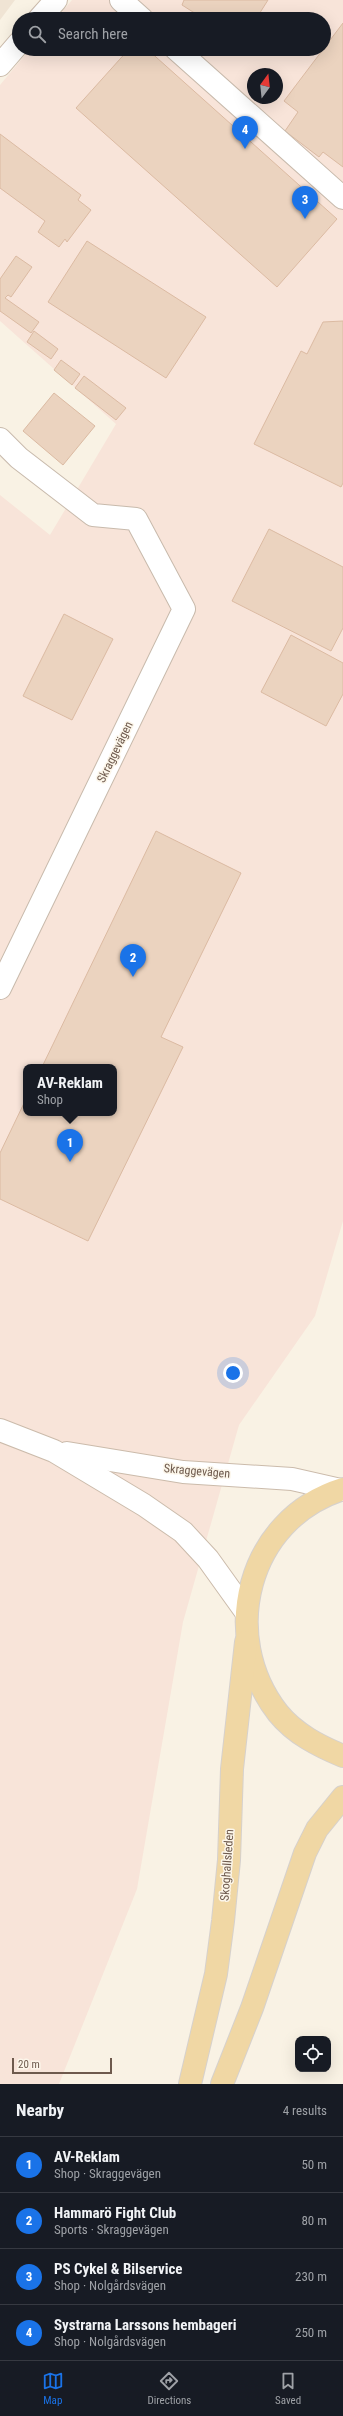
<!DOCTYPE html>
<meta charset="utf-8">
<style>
:root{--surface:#171b24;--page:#242831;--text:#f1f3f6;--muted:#9ea1a6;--line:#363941;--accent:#1a73e8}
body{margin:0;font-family:"Roboto Condensed",sans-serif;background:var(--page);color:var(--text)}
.controls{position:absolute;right:12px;bottom:12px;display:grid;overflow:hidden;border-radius:8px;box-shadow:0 4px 16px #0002}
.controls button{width:36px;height:36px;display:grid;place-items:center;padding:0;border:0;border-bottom:1px solid var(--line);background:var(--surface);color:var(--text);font:20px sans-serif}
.compass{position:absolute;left:247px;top:68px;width:36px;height:36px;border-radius:50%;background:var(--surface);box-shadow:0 4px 16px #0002;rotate:15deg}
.scale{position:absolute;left:12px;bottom:10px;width:100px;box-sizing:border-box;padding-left:4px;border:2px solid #6e5a4d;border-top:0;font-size:11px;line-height:14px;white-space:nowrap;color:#6e5a4d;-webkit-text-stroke:3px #fcf6ea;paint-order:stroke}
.you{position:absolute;left:233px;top:1373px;width:14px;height:14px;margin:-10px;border:3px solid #fff;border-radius:50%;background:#1a73e8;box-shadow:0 0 0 6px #1a73e833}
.badge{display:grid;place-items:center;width:26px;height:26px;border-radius:50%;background:var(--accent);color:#fff;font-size:13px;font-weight:700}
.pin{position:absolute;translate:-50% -33px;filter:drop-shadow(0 1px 2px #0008)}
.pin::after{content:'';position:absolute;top:21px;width:14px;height:12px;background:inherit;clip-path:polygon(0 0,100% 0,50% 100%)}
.popup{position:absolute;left:23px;top:1064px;width:94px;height:52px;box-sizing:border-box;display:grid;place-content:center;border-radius:8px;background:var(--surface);filter:drop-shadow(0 1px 3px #0005);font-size:13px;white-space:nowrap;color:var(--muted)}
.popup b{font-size:15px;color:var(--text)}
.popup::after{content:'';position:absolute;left:50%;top:100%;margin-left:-8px;border:8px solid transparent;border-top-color:var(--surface)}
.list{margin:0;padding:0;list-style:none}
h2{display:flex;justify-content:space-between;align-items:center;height:52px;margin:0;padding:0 16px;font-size:17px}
h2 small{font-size:13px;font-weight:400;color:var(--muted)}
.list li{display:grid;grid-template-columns:26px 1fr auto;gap:12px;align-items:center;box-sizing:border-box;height:56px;padding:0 16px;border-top:1px solid var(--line)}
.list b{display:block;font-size:15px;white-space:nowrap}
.list p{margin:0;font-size:13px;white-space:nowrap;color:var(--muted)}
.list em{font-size:13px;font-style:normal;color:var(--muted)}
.icon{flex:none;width:22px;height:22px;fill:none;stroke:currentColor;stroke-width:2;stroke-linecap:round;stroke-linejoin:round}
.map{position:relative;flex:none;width:343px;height:2084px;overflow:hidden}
.search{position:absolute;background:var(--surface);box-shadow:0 4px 16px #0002;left:12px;right:12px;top:12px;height:44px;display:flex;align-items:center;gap:10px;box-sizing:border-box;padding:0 14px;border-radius:22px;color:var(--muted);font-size:15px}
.sheet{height:276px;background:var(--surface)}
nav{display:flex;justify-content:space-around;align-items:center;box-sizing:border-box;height:56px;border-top:1px solid var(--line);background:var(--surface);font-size:11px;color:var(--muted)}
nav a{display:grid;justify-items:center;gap:2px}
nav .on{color:var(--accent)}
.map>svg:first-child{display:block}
.residential{fill:#f0e4d4}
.commercial{fill:#f8e4d9;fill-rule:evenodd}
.building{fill:#ebd3bf;stroke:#dbbaa2}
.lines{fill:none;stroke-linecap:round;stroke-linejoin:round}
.street-casing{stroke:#c8baac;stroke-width:24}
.secondary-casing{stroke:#cbbbab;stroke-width:24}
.primary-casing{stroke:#d6d1cd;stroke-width:24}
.street{stroke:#fff;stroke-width:22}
.secondary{stroke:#fff;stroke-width:22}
.primary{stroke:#f0d7a4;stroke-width:22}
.labels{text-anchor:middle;stroke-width:3;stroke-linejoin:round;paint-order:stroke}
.street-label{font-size:12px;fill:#6e5a4d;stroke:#fcf6ea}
</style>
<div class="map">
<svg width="343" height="2084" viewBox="0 0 343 2084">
<rect width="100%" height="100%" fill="#f9f2e4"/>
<polygon class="residential" points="0,0 15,0 0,20"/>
<path class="commercial" d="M72,0H343V1221L315,1316L239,1425L183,1622L137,1889L59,2084H0V495L50,535L116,424L0,321V85L30,49H324V19H56ZM253,74H277V98H253ZM26,1067H114V1113H26Z"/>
<g class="building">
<polygon points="184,0 268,0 256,19 204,19 182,5"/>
<polygon points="343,23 343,167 323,152 319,157 285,131 298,112 284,101"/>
<polygon points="129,49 147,49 337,219 277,287 76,108"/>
<polygon points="0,134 81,195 78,200 91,210 67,242 65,239 59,247 38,232 45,221 0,188"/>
<polygon points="87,241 206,317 166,378 48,302"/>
<polygon points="16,256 32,267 11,297 8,295 5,298 39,322 31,333 0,311 0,279"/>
<polygon points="343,321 343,483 341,487 254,444 301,351 307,354 323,322"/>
<polygon points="34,331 58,349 51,359 27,342"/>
<polygon points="61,360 80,374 72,385 54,370"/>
<polygon points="84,376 126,408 116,420 75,388"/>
<polygon points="54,393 95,426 63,465 23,431"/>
<polygon points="269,529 343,567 343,628 331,651 232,601"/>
<polygon points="64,614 113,639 72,720 23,696"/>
<polygon points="291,635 343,663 343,694 326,726 261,692"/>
<polygon points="156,831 241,873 161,1037 183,1047 88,1241 0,1199 0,1153 26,1099 26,1113 114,1113 114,1067 42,1067"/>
</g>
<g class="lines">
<defs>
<g id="street">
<polyline points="121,0 142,19"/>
<polyline points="176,49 343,198"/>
<polyline points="0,439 19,458 93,515 136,519 184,609 0,988"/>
</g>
<g id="secondary">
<polyline points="39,19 56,0"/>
<polyline points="0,65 19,43"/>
<polyline points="0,1430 54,1451 144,1505 183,1532 208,1559 246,1612"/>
<polyline points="67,1453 183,1472 292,1479 341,1490"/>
</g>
<g id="primary">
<path d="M343,1489C247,1519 218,1636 278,1713C295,1734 319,1746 343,1756"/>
<polyline points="190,2084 216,1974 223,1921 229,1860 232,1769 246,1642"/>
<polyline points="222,2084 252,2008 305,1853 317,1829 343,1797"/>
</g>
</defs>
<use href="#street" class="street-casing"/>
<use href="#secondary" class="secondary-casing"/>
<use href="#primary" class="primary-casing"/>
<use href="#street" class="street"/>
<use href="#secondary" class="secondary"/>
<use href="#primary" class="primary"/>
</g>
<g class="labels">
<g class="street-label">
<text transform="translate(115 752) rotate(-64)" y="4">Skraggevägen</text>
<text transform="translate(197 1471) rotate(5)" y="4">Skraggevägen</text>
<text transform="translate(227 1865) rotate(-86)" y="4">Skoghallsleden</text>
</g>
</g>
</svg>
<div class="controls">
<button><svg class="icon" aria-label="locate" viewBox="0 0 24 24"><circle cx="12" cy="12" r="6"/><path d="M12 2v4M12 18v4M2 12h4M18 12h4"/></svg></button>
</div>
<svg class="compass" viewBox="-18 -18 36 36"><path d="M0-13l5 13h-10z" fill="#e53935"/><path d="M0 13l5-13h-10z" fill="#9ea1a6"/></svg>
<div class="scale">20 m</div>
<div class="you"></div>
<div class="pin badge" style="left:70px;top:1162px">1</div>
<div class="popup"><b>AV-Reklam</b>Shop</div>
<div class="pin badge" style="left:133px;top:977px">2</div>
<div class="pin badge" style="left:305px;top:219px">3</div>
<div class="pin badge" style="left:245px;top:149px">4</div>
<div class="search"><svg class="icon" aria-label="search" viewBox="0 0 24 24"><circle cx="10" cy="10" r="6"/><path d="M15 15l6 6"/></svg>Search here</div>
</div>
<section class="sheet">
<h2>Nearby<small>4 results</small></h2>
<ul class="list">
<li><span class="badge">1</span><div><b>AV-Reklam</b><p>Shop · Skraggevägen</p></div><em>50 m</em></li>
<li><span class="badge">2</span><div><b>Hammarö Fight Club</b><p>Sports · Skraggevägen</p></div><em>80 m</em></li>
<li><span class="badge">3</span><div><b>PS Cykel &amp; Bilservice</b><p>Shop · Nolgårdsvägen</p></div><em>230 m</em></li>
<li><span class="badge">4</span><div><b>Systrarna Larssons hembageri</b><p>Shop · Nolgårdsvägen</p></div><em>250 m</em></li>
</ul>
</section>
<nav>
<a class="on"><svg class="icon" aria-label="map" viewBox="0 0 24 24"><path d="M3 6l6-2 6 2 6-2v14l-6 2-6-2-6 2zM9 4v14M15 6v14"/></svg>Map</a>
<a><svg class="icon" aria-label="directions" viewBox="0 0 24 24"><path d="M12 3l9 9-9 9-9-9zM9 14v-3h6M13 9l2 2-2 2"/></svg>Directions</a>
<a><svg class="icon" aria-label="saved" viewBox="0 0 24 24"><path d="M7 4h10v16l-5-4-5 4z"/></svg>Saved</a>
</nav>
